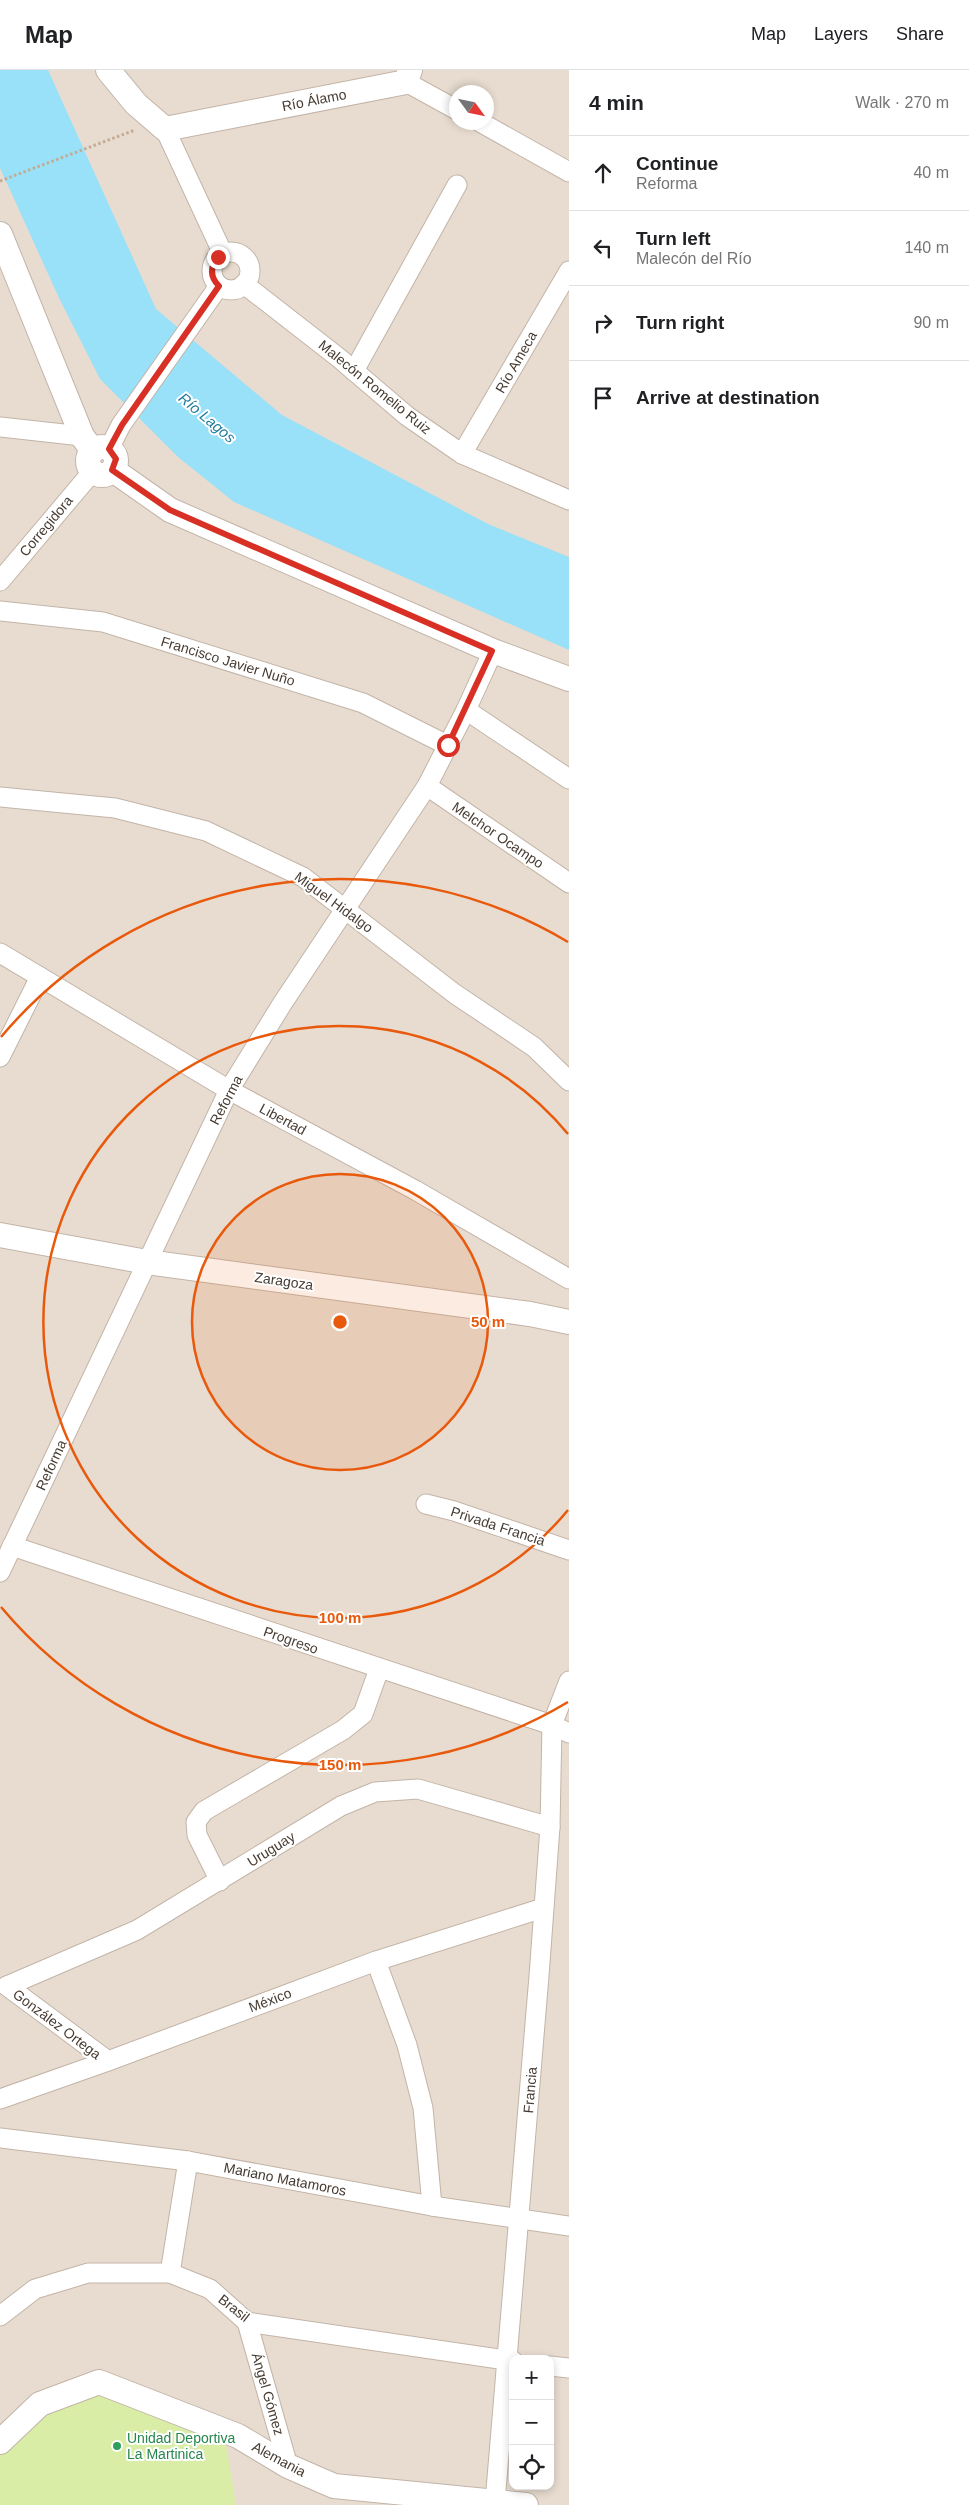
<!DOCTYPE html>
<meta charset="utf-8">
<style>
:root{--surface:#fff;--page:#f2f2f2;--text:#202124;--muted:#757577;--line:#e0e0e0}
body{margin:0;font-family:Arial,sans-serif;background:var(--page);color:var(--text)}
.controls{position:absolute;right:15px;bottom:15px;display:grid;overflow:hidden;border-radius:10px;box-shadow:0 2px 8px #0003}
.controls button{width:45px;height:45px;display:grid;place-items:center;padding:0;border:0;border-bottom:1px solid var(--line);background:var(--surface);color:var(--text);font:25px sans-serif}
.compass{position:absolute;left:449px;top:15px;width:45px;height:45px;border-radius:50%;background:var(--surface);box-shadow:0 2px 8px #0003;rotate:123deg}
.stop{position:absolute;width:15px;height:15px;margin:-11px;border:4px solid #d93025;border-radius:50%;background:#fff}
.stop.end{background:#d93025;border-color:#fff;box-shadow:0 1px 5px #0008}
.list{margin:0;padding:0;list-style:none}
h2{display:flex;justify-content:space-between;align-items:center;height:65px;margin:0;padding:0 20px;font-size:21px}
h2 small{font-size:16px;font-weight:400;color:var(--muted)}
.list li{display:grid;grid-template-columns:32px 1fr auto;gap:15px;align-items:center;box-sizing:border-box;height:75px;padding:0 20px;border-top:1px solid var(--line)}
.list b{display:block;font-size:19px;white-space:nowrap}
.list p{margin:0;font-size:16px;white-space:nowrap;color:var(--muted)}
.list em{font-size:16px;font-style:normal;color:var(--muted)}
.icon{flex:none;width:28px;height:28px;fill:none;stroke:currentColor;stroke-width:2;stroke-linecap:round;stroke-linejoin:round}
.map{position:relative;flex:none;width:569px;height:2435px;overflow:hidden}
header{display:flex;align-items:center;gap:30px;box-sizing:border-box;height:70px;padding:0 25px;background:var(--surface);border-bottom:1px solid var(--line)}
header strong{font-size:24px}
nav{display:flex;gap:28px;margin-inline-start:auto;font-size:18px}
main{display:flex}
aside{flex:1;background:var(--surface)}
.map>svg:first-child{display:block}
.residential{fill:#e8dcd0;fill-rule:evenodd}
.green{fill:#d9eda7}
.water{fill:#98e1f8}
.lines{fill:none;stroke-linecap:round;stroke-linejoin:round}
.minor-casing{stroke:#c3b4a7;stroke-width:21}
.tertiary-casing{stroke:#c3b4a7;stroke-width:26}
.path{stroke:#c3ab94;stroke-width:3;stroke-dasharray:2.5 2.5;stroke-linecap:butt}
.minor{stroke:#fff;stroke-width:19}
.tertiary{stroke:#fff;stroke-width:24}
.route{stroke:#d93025;stroke-width:6}
.ring{fill:none;stroke:#e8590c;stroke-width:2.5}
.leisure-dot{fill:#2e9e5b;stroke:#fff;stroke-width:2}
.labels{text-anchor:middle;stroke-width:4;stroke-linejoin:round;paint-order:stroke}
.street-label{font-size:14px;fill:#463b32;stroke:#fff}
.leisure-label{font-size:14px;fill:#27864d;stroke:#fff;text-anchor:start}
.water-label{font-size:15px;font-style:italic;fill:#1e7b9a;stroke:#fff}
.centre{fill:#e8590c;stroke:#fff;stroke-width:2.5}
.ring-label{font-size:15px;text-anchor:middle;font-weight:bold;fill:#e8590c;stroke:#fff;stroke-width:4;stroke-linejoin:round;paint-order:stroke}
</style>
<header>
<strong>Map</strong>
<nav><a>Map</a><a>Layers</a><a>Share</a></nav>
</header>
<main>
<div class="map">
<svg width="569" height="2435" viewBox="0 0 569 2435">
<rect width="100%" height="100%" fill="#f3ece3"/>
<path class="residential" d="M0,0H569V2435H0ZM457,22H487V52H457ZM513,2289H550V2416H513Z"/>
<polygon class="green" points="99,2319 225,2368 236,2435 0,2435 0,2383 49,2339"/>
<polygon class="water" points="0,0 48,0 156,239 282,345 488,454 569,487 569,580 234,432 178,387 100,309 59,228 0,98"/>
<g class="lines">
<defs>
<g id="minor">
<polyline points="406,12 457,40"/>
<polyline points="480,52 569,102"/>
<polyline points="165,59 223,184"/>
<circle cx="231" cy="201" r="19"/>
<polyline points="244,214 339,288 407,346 462,384 569,430"/>
<polyline points="354,301 457,115"/>
<polyline points="0,357 82,366"/>
<polyline points="109,379 121,355 219,216"/>
<polyline points="462,384 569,201"/>
<polyline points="0,511 93,401"/>
<polyline points="0,541 103,552 363,633 447,675"/>
<polyline points="466,640 569,709"/>
<polyline points="427,716 569,813"/>
<polyline points="0,727 115,738 206,761 303,807 455,924 534,977 569,1011"/>
<polyline points="0,883 229,1020 415,1120 569,1209"/>
<polyline points="0,987 40,907"/>
<polyline points="426,1434 454,1441 569,1480"/>
<polyline points="12,1476 552,1655 569,1663"/>
<polyline points="0,1502 229,1020 282,934 427,716 466,640 493,581"/>
<polyline points="220,1811 197,1765 196,1752 204,1741 343,1660 363,1644 379,1599"/>
<polyline points="376,1891 407,1975 423,2038 432,2136"/>
<polyline points="7,1916 137,1860 341,1736 375,1722 418,1719 550,1757"/>
<polyline points="7,1916 108,1991"/>
<polyline points="0,2029 108,1991 376,1891 543,1838"/>
<polyline points="0,2068 188,2091 432,2136 569,2156"/>
<polyline points="170,2203 188,2091"/>
<polyline points="0,2246 35,2219 88,2203 170,2203 210,2219 247,2252 513,2291"/>
<polyline points="247,2252 288,2396"/>
<polyline points="550,2296 569,2298"/>
<polyline points="495,2432 539,1906 550,1757 552,1655 569,1611"/>
</g>
<g id="tertiary">
<polyline points="108,0 136,34 165,59 406,12 410,0"/>
<polyline points="0,164 82,366 93,381"/>
<circle cx="102" cy="391" r="14"/>
<polyline points="113,400 170,440 493,581 569,609"/>
<polyline points="0,1165 147,1192 530,1244 569,1252"/>
<polyline points="0,2372 40,2334 99,2312 238,2366 288,2396 334,2416 526,2435"/>
</g>
</defs>
<use href="#minor" class="minor-casing"/>
<use href="#tertiary" class="tertiary-casing"/>
<polyline class="path" points="0,111 135,60"/>
<use href="#minor" class="minor"/>
<use href="#tertiary" class="tertiary"/>
</g>
<g class="lines">
<path class="route" d="M218,187C210,197 210,207 219,216L122,355L109,379L116,389L112,400L170,440L492,581L448,675"/>
</g>
<circle cx="340" cy="1252" r="148" fill="#e8590c" fill-opacity=".12"/>
<g class="ring">
<circle cx="340" cy="1252" r="148"/>
<path d="M568 1440A296 296 0 1 1 568 1064"/>
<path d="M568 1632A443 443 0 0 1 1 1537M1 967A443 443 0 0 1 568 872"/>
</g>
<circle class="leisure-dot" cx="117" cy="2376" r="5"/>
<g class="labels">
<g class="street-label">
<text transform="translate(314 30) rotate(-11)" y="5">Río Álamo</text>
<text transform="translate(516 292) rotate(-60)" y="5">Río Ameca</text>
<text transform="translate(375 317) rotate(39)" y="5">Malecón Romelio Ruiz</text>
<text transform="translate(46 456) rotate(-50)" y="5">Corregidora</text>
<text transform="translate(228 591) rotate(17)" y="5">Francisco Javier Nuño</text>
<text transform="translate(498 765) rotate(34)" y="5">Melchor Ocampo</text>
<text transform="translate(334 832) rotate(36)" y="5">Miguel Hidalgo</text>
<text transform="translate(226 1030) rotate(-62)" y="5">Reforma</text>
<text transform="translate(283 1049) rotate(28)" y="5">Libertad</text>
<text transform="translate(284 1211) rotate(8)" y="5">Zaragoza</text>
<text transform="translate(51 1395) rotate(-65)" y="5">Reforma</text>
<text transform="translate(498 1456) rotate(18)" y="5">Privada Francia</text>
<text transform="translate(291 1570) rotate(19)" y="5">Progreso</text>
<text transform="translate(271 1779) rotate(-32)" y="5">Uruguay</text>
<text transform="translate(270 1930) rotate(-21)" y="5">México</text>
<text transform="translate(57 1954) rotate(37)" y="5">González Ortega</text>
<text transform="translate(530 2020) rotate(-85)" y="5">Francia</text>
<text transform="translate(285 2109) rotate(11)" y="5">Mariano Matamoros</text>
<text transform="translate(234 2238) rotate(38)" y="5">Brasil</text>
<text transform="translate(268 2324) rotate(74)" y="5">Ángel Gómez</text>
<text transform="translate(279 2389) rotate(28)" y="5">Alemania</text>
</g>
<g class="leisure-label">
<text x="127" y="2373">Unidad Deportiva<tspan x="127" dy="16">La Martinica</tspan></text>
</g>
<g class="water-label">
<text transform="translate(207 348) rotate(40)" y="5">Río Lagos</text>
</g>
</g>
<circle cx="340" cy="1252" r="8" class="centre"/>
<g class="ring-label">
<text x="488" y="1257">50 m</text>
<text x="340" y="1553">100 m</text>
<text x="340" y="1700">150 m</text>
</g>
</svg>
<div class="controls">
<button>+</button>
<button>−</button>
<button><svg class="icon" aria-label="locate" viewBox="0 0 24 24"><circle cx="12" cy="12" r="6"/><path d="M12 2v4M12 18v4M2 12h4M18 12h4"/></svg></button>
</div>
<svg class="compass" viewBox="-18 -18 36 36"><path d="M0-13l5 13h-10z" fill="#e53935"/><path d="M0 13l5-13h-10z" fill="#757577"/></svg>
<div class="stop" style="left:448px;top:675px"></div>
<div class="stop end" style="left:218px;top:187px"></div>
</div>
<aside>
<h2>4 min<small>Walk · 270 m</small></h2>
<ul class="list">
<li><svg class="icon" aria-label="ahead" viewBox="0 0 24 24"><path d="M12 20V5M6 11l6-6 6 6"/></svg><div><b>Continue</b><p>Reforma</p></div><em>40 m</em></li>
<li><svg class="icon" aria-label="left" viewBox="0 0 24 24"><path d="M17 20v-9H6M10 6l-5 5 5 5"/></svg><div><b>Turn left</b><p>Malecón del Río</p></div><em>140 m</em></li>
<li><svg class="icon" aria-label="right" viewBox="0 0 24 24"><path d="M7 20v-9h11M14 6l5 5-5 5"/></svg><div><b>Turn right</b></div><em>90 m</em></li>
<li><svg class="icon" aria-label="arrive" viewBox="0 0 24 24"><path d="M6 21V4h12l-3 4 3 4H6"/></svg><div><b>Arrive at destination</b></div></li>
</ul>
</aside>
</main>
